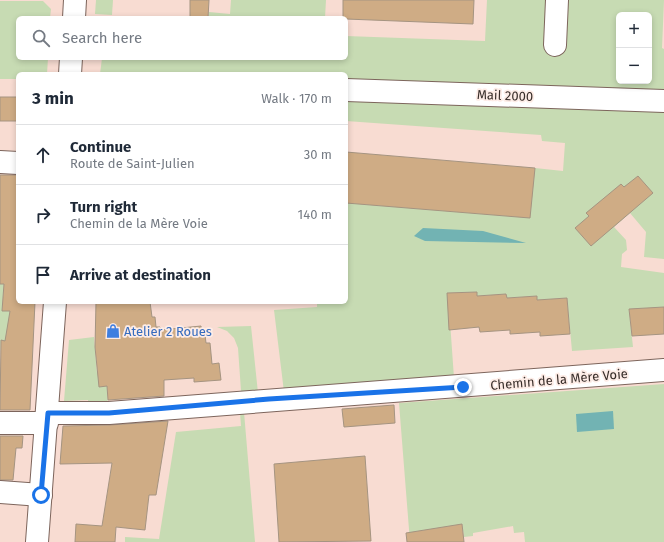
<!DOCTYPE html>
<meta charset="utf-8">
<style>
:root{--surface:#fff;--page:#f6f6f7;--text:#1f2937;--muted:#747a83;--line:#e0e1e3}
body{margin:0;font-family:"Fira Sans",sans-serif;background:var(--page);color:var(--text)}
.controls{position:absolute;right:12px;top:12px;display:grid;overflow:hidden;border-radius:6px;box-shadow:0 2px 6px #0003}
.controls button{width:36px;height:36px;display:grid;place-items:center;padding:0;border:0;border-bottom:1px solid var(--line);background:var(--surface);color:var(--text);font:20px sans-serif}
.stop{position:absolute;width:12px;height:12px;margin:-9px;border:3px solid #1a73e8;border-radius:50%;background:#fff}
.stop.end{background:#1a73e8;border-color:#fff;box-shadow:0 1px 4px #0008}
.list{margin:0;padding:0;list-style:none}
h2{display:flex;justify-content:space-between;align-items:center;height:52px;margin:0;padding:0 16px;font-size:17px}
h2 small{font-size:13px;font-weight:400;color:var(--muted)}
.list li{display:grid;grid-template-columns:26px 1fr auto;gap:12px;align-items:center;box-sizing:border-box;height:60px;padding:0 16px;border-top:1px solid var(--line)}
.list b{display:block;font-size:15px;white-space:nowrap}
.list p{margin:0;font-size:13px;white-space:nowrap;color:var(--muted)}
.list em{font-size:13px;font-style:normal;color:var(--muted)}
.icon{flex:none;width:22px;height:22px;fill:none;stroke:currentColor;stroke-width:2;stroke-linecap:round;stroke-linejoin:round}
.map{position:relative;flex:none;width:664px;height:542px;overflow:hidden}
.search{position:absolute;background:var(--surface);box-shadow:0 2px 6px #0003;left:16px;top:16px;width:332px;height:44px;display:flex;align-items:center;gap:10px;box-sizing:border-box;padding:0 14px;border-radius:6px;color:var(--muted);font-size:15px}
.panel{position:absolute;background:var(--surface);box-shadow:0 2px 6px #0003;left:16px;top:72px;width:332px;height:232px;border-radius:6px}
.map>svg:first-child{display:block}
.green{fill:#c7dbb3;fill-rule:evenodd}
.water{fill:#72b3b3}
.building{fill:#cfac85;stroke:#a59481}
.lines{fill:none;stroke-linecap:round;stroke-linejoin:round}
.minor-casing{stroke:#7d655c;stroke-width:24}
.major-casing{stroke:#7d655c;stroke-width:24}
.minor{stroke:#fff;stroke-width:22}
.major{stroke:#fff;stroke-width:22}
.route{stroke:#1a73e8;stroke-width:5}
.labels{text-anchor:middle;stroke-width:3.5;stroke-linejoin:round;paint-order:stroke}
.street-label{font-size:13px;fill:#372d29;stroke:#fdece6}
.shop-label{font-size:13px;fill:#366cbe;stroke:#fdece6;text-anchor:start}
</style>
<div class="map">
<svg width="664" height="542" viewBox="0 0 664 542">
<rect width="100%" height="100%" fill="#f8dcd2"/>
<g class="green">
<polygon points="96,0 113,0 112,15 95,14"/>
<polygon points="231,0 326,0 325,18 208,18 209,12 230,14"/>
<path d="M487,0H664L662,48L664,49V259L644,257L646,232L630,213L614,227L626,240L627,250L622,254L621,267L664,273V307L629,310L633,347L572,351L567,298L537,300V296L507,298L506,294L477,296L476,292L448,293L454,378L284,392L274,310L317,307V302H346V203L535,168L563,171L565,143L542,141L541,135L346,121V74H100L102,58H346V36L485,41ZM619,15H649V81H619Z"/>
<polygon points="0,1 43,1 51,9 50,18 18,18 18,58 48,58 47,74 18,74 18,79 0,79"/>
<polygon points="0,284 4,284 2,310 10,311 13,341 1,341 0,355"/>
<polygon points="251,326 258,393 236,397 241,391 238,348 234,338 227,331 217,327"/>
<polygon points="94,337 97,373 144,364 107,386 108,407 88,408 88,400 64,401 69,340"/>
<polygon points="664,384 664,542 525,542 524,532 514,533 513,526 473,533 473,536 464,537 462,524 410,542 399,403"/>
<polygon points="240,412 244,412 255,542 125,542 125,537 159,539 176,432 241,426"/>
</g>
<g class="water">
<polygon points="423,228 483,231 526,243 425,241 414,236"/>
<polygon points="613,411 614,429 577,432 576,414"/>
</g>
<g class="building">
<polygon points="190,0 209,0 208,18 190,18"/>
<polygon points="343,0 474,0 473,24 346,19 343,18"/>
<rect x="0" y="97" width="18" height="24"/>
<polygon points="346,152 535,168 530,218 346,203"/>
<polygon points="0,175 18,175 18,302 35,302 30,410 0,410 1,340 5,341 10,311 2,311 4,284 0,284"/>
<polygon points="638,176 653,193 591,246 575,228 589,216 586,213 621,184 624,187"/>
<polygon points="477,292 477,296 506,294 507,298 537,296 537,300 567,298 570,334 540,336 540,332 510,334 510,330 480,332 479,327 449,330 447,293"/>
<polygon points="96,302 150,302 152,317 155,317 156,327 160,327 161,330 201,326 202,335 205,335 206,343 210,343 212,364 219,363 221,380 194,382 194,378 164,380 164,396 108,400 107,386 99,387 95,347"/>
<polygon points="664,307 664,334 632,336 629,309"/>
<polygon points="394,405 395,423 344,427 342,409"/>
<polygon points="168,421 156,495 149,495 145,530 116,527 115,542 75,542 76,524 102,526 112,463 60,464 63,426 110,425"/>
<polygon points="0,436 23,436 22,448 16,448 13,480 0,480"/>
<polygon points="365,456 371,541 279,542 274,464"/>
<polygon points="462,524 464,542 407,542 406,533"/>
</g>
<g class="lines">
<defs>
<g id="minor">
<polyline points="555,45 557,0"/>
<polyline points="346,90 664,101"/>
<polyline points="0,162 18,163"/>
<polyline points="48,413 109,413 664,370"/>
<polyline points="0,423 47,423"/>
<polyline points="0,492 41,495"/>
</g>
<g id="major">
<polyline points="74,18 75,0"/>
<polyline points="70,74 71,58"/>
<polyline points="37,542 55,302"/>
</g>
</defs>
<use href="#minor" class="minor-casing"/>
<use href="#major" class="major-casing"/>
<use href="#minor" class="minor"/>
<use href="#major" class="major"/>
</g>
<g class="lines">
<polyline class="route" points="41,495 48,413 109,413 269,399 463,387"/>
</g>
<defs>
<symbol id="shop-bare" viewBox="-9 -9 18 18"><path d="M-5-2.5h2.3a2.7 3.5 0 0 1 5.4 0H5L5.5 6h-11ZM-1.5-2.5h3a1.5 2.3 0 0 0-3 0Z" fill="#3f7fe0" stroke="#fdece6" stroke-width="2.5" paint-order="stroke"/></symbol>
</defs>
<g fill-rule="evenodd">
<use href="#shop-bare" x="103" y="321" width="20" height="20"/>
</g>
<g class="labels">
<g class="street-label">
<text transform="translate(505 95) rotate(2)" y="5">Mail 2000</text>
<text transform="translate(559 379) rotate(-5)" y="5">Chemin de la Mère Voie</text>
</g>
<g class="shop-label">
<text x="124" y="336">Atelier 2 Roues</text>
</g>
</g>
</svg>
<div class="controls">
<button>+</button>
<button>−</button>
</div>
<div class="stop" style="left:41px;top:495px"></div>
<div class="stop end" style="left:463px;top:387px"></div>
<div class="search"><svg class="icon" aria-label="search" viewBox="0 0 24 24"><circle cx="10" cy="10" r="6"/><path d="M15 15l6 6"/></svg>Search here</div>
<section class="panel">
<h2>3 min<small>Walk · 170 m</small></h2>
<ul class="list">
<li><svg class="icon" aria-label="ahead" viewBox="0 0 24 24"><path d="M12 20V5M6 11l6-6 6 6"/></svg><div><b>Continue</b><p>Route de Saint-Julien</p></div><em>30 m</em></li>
<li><svg class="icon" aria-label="right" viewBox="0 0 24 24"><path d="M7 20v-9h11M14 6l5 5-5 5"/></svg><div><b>Turn right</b><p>Chemin de la Mère Voie</p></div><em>140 m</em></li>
<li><svg class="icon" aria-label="arrive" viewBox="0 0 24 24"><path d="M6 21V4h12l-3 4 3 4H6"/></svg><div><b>Arrive at destination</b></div></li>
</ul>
</section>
</div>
